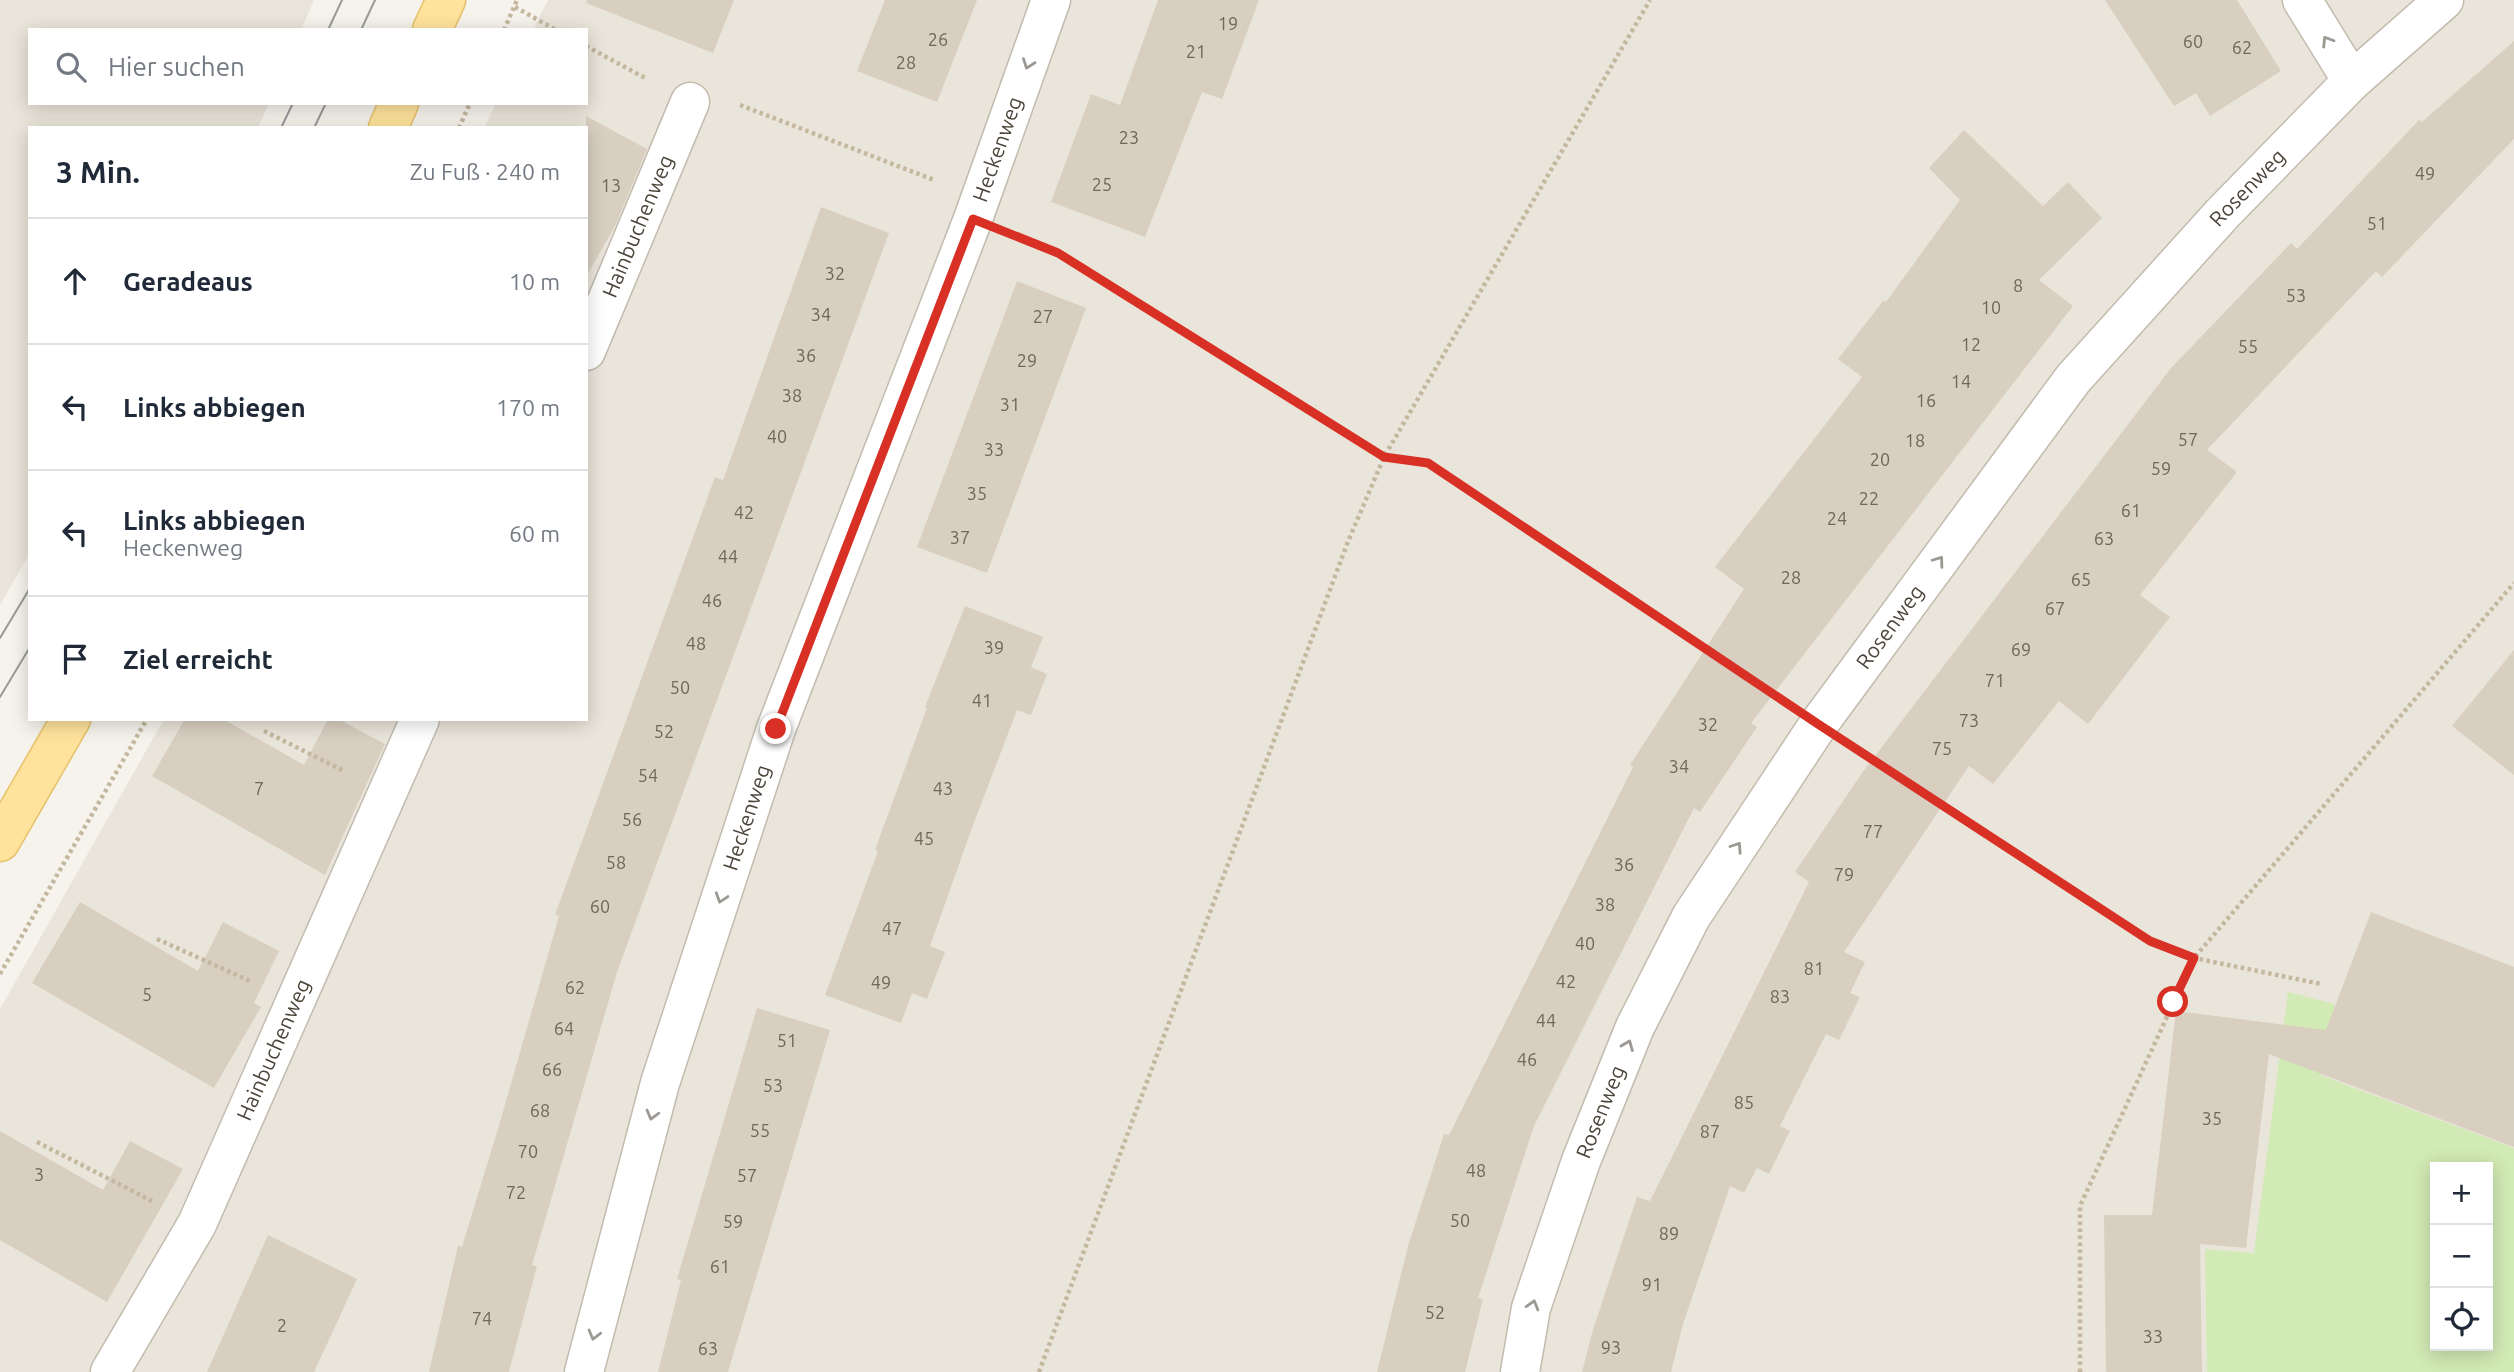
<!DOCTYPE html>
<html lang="de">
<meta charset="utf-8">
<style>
:root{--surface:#fff;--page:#f2f2f3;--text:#1f2937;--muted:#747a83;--line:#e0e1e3}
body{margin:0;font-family:Ubuntu,sans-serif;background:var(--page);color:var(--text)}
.controls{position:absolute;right:21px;bottom:21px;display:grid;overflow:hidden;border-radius:0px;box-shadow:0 4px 18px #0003}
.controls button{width:63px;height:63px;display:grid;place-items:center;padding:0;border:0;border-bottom:2px solid var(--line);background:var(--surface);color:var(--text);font:35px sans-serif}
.stop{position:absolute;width:21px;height:21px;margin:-16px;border:5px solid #d93025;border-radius:50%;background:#fff}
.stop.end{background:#d93025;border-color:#fff;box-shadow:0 2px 7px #0008}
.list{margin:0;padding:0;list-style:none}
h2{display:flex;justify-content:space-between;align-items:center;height:91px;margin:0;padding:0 28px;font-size:30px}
h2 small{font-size:23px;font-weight:400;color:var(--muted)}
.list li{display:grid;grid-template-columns:46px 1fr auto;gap:21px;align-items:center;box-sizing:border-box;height:126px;padding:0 28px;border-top:2px solid var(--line)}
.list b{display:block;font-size:26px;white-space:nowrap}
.list p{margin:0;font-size:23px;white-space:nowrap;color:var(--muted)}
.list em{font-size:23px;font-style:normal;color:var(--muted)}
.icon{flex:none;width:38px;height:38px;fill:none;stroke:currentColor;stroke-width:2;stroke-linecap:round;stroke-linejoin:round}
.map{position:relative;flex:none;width:2514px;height:1372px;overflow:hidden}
.search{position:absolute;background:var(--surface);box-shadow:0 4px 18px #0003;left:28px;top:28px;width:560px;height:77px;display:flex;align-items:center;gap:18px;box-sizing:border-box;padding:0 24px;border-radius:0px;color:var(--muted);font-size:26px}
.panel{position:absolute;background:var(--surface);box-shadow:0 4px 18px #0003;left:28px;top:126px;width:560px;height:595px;border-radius:0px}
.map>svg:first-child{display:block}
.residential{fill:#eae5da;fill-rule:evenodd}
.green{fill:#d2eab5;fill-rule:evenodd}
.building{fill:#d8cfc1}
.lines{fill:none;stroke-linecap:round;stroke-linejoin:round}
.minor-casing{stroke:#c2bbae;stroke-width:41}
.major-casing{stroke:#e6c16a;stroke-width:41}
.path{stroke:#c4b79f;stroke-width:4.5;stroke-dasharray:3.5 3.5;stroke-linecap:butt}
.minor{stroke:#fff;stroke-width:38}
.major{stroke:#ffe39c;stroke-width:38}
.tram{stroke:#9a9a9a;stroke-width:2}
.oneway{stroke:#9c9892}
.route{stroke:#d93025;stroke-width:9}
.labels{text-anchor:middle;stroke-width:5;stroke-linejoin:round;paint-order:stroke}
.number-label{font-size:18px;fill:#6e675b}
.street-label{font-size:21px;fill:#4b4439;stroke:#fff}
</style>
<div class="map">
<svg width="2514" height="1372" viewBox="0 0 2514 1372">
<rect width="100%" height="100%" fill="#f6f3ec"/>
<g class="residential">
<polygon points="0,0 314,0 301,30 30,30 30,103 269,103 258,128 30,128 30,553 0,605"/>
<path d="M548,0H2514V1372H0V1009L164,719H586V128H484L496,103H586V30H533ZM2435,1167H2488V1346H2435Z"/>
</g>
<path class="green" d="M2288,992L2334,1004L2336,1022L2320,1075L2514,1148V1372H2207L2205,1249L2254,1253ZM2435,1167H2488V1346H2435Z"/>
<g class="building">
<polygon points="587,0 734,0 713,53 586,3"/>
<polygon points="885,0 977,0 937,102 857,71"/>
<polygon points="1158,0 1259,0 1222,99 1202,92 1145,237 1051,202 1091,94 1120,105"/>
<polygon points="2105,0 2237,0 2281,71 2210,116 2196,93 2174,106"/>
<polygon points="2514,41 2514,139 2382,277 2376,271 2207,450 2237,472 2140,595 2170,617 2088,724 2059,701 1993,784 1969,766 1844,952 1865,962 1850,993 1860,997 1839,1040 1826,1034 1780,1126 1790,1131 1769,1174 1757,1168 1744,1193 1730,1186 1683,1324 1671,1372 1582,1372 1592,1333 1637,1197 1650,1201 1809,882 1795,872 1862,773 2171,368 2291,243 2297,249 2419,120 2422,122"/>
<polygon points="586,116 647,149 615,226 586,277"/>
<polygon points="1964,130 2043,206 2068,182 2102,218 2039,280 2073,306 1751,723 1757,727 1700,812 1694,808 1534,1126 1478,1298 1483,1299 1465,1372 1377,1372 1408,1246 1444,1134 1449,1135 1633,767 1630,765 1744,589 1715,567 1862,377 1838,359 1884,300 1886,302 1960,200 1929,168"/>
<polygon points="821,207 889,233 617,972 532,1265 537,1266 509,1372 429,1372 458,1246 462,1247 500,1122 559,916 555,915 715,477 723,480"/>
<polygon points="1017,281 1086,308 987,573 917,547"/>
<polygon points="965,606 1043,637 1031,667 1047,674 1031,715 1017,710 972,828 930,946 945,952 927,999 912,993 901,1023 825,995 878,851 875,850 927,708 925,707"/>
<polygon points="2514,650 2514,775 2452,726"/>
<polygon points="185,719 223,719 304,765 328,719 338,719 385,744 325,875 152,776"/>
<polygon points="80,902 198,971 223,922 279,951 254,1003 261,1007 214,1088 32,983"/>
<polygon points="2371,912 2514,967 2514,1147 2269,1054 2246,1248 2200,1244 2202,1372 2106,1372 2104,1215 2152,1215 2176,1011 2326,1030"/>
<polygon points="757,1008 830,1030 728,1372 658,1372 681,1280 677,1279"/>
<polygon points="0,1131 103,1190 130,1141 183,1169 107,1302 0,1240"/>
<polygon points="268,1235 357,1279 314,1372 207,1372"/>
</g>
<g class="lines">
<defs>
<g id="minor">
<polyline points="2302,0 2352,81"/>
<path id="s1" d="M586,351L690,102"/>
<path id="s2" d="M110,1372L197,1224L420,719"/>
<path id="s3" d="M584,1372L660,1083L776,729L973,219L1051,0"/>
<path id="s4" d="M1520,1372L1531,1308L1581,1161L1635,1027L1691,917L1818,725L2073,379L2222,214L2352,81L2444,0"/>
</g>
<g id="major">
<polyline points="432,30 446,0"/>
<polyline points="388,128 399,103"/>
<polyline points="0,842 71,719"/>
</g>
</defs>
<use href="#minor" class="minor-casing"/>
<use href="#major" class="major-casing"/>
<g class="path">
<polyline points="515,7 556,30"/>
<polyline points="504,30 517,0"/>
<polyline points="586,46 647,79"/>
<polyline points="740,105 934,180"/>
<polyline points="459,128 470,103"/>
<polyline points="1019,238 1058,253 1384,457 1428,463 1777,697"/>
<polyline points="264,731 344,771"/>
<polyline points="1860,752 2150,941 2194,958 2321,984"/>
<polyline points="157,939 250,981"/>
<polyline points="0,974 147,719"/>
<polyline points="37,1142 152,1201"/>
<polyline points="1039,1372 1347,544 1384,457 1650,0"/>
<polyline points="2080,1372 2080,1206 2194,958 2514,583"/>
</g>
<use href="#minor" class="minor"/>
<use href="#major" class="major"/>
<g class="tram">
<polyline points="328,30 342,0"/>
<polyline points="361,30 375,0"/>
<polyline points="281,128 293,103"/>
<polyline points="314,128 326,103"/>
<polyline points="0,638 30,588"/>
<polyline points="0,697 30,647"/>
</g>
</g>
<defs><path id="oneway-chevron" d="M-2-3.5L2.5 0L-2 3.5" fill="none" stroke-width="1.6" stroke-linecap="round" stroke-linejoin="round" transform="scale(1.75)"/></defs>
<g class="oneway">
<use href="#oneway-chevron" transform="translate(2327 41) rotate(-122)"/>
<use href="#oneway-chevron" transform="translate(1028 64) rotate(110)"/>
<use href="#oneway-chevron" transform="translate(1939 561) rotate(-54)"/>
<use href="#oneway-chevron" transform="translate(1737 847) rotate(-56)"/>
<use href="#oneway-chevron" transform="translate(721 898) rotate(108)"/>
<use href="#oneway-chevron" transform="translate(1628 1045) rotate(-68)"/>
<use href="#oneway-chevron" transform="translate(652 1115) rotate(105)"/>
<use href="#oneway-chevron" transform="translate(1533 1305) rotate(-74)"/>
<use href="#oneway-chevron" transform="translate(594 1335) rotate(105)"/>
</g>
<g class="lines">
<polyline class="route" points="776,729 973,219 1058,253 1384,457 1428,463 1818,724 2150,941 2194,958 2173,1002"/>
</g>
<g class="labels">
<g class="number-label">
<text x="1228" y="30">19</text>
<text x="938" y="46">26</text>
<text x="2193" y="48">60</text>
<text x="2242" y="54">62</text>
<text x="1196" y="58">21</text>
<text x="906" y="69">28</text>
<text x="1129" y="144">23</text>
<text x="2425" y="180">49</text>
<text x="1102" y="191">25</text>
<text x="611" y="192">13</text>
<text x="2377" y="230">51</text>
<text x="835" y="280">32</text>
<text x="2018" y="292">8</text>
<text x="2296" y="302">53</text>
<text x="1991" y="314">10</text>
<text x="821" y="321">34</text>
<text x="1043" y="323">27</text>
<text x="1971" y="351">12</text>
<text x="2248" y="353">55</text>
<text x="806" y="362">36</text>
<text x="1027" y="367">29</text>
<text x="1961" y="388">14</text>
<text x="792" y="402">38</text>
<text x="1926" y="407">16</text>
<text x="1010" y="411">31</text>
<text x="777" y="443">40</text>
<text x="2188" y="446">57</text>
<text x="1915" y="447">18</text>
<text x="994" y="456">33</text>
<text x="1880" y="466">20</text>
<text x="2161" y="475">59</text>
<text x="977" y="500">35</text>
<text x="1869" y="505">22</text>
<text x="2131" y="517">61</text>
<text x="744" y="519">42</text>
<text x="1837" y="525">24</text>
<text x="960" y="544">37</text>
<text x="2104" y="545">63</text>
<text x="728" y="563">44</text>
<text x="1791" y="584">28</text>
<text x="2081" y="586">65</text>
<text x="712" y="607">46</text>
<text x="2055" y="615">67</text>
<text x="696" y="650">48</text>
<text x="994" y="654">39</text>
<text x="2021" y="656">69</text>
<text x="1995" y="687">71</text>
<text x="680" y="694">50</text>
<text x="982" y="707">41</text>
<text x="1969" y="727">73</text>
<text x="1708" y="731">32</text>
<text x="664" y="738">52</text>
<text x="1942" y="755">75</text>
<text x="1679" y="773">34</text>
<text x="648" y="782">54</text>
<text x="259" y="795">7</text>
<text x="943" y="795">43</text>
<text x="632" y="826">56</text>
<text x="1873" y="838">77</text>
<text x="924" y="845">45</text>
<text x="616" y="869">58</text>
<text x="1624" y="871">36</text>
<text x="1844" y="881">79</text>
<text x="1605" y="911">38</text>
<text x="600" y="913">60</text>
<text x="892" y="935">47</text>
<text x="1585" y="950">40</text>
<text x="1814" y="975">81</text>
<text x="1566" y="988">42</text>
<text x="881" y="989">49</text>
<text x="575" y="994">62</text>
<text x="147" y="1001">5</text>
<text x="1780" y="1003">83</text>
<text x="1546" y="1027">44</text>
<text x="564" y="1035">64</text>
<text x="787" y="1047">51</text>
<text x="1527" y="1066">46</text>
<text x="552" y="1076">66</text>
<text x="773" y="1092">53</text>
<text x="1744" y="1109">85</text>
<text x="540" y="1117">68</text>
<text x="2212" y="1125">35</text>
<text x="760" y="1137">55</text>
<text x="1710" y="1138">87</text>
<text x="528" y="1158">70</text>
<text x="1476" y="1177">48</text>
<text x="39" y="1181">3</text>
<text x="747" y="1182">57</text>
<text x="516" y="1199">72</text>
<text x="1460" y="1227">50</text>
<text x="733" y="1228">59</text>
<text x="1669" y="1240">89</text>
<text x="720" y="1273">61</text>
<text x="1652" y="1291">91</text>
<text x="1435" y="1319">52</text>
<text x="482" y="1325">74</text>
<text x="282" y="1332">2</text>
<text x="2153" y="1343">33</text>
<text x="1611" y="1354">93</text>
<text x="708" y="1355">63</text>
</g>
<g class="street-label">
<text dy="7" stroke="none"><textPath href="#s3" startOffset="1292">Heckenweg</textPath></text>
<text dy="7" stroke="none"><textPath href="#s4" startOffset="1407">Rosenweg</textPath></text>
<text dy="7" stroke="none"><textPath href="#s1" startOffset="135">Hainbuchenweg</textPath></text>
<text dy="7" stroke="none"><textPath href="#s4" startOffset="840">Rosenweg</textPath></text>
<text dy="7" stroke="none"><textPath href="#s3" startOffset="578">Heckenweg</textPath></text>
<text dy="7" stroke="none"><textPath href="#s2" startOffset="362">Hainbuchenweg</textPath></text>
<text dy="7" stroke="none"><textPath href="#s4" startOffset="273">Rosenweg</textPath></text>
</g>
</g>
</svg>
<div class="controls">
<button>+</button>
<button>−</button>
<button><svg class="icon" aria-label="locate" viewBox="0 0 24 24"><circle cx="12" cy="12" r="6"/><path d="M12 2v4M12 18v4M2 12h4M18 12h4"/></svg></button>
</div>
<div class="stop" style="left:2173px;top:1002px"></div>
<div class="stop end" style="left:776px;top:729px"></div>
<div class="search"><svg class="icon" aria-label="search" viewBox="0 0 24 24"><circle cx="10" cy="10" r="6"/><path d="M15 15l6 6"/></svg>Hier suchen</div>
<section class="panel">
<h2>3 Min.<small>Zu Fuß · 240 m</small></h2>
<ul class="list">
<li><svg class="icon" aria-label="ahead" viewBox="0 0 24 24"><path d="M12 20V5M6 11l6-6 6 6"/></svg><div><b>Geradeaus</b></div><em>10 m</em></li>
<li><svg class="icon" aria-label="left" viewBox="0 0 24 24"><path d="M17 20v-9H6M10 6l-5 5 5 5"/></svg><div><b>Links abbiegen</b></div><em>170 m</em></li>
<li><svg class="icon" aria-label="left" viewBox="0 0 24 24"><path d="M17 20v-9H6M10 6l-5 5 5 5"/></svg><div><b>Links abbiegen</b><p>Heckenweg</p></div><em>60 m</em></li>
<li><svg class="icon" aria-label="arrive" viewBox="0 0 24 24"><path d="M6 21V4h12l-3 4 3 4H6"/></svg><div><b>Ziel erreicht</b></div></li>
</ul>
</section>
</div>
